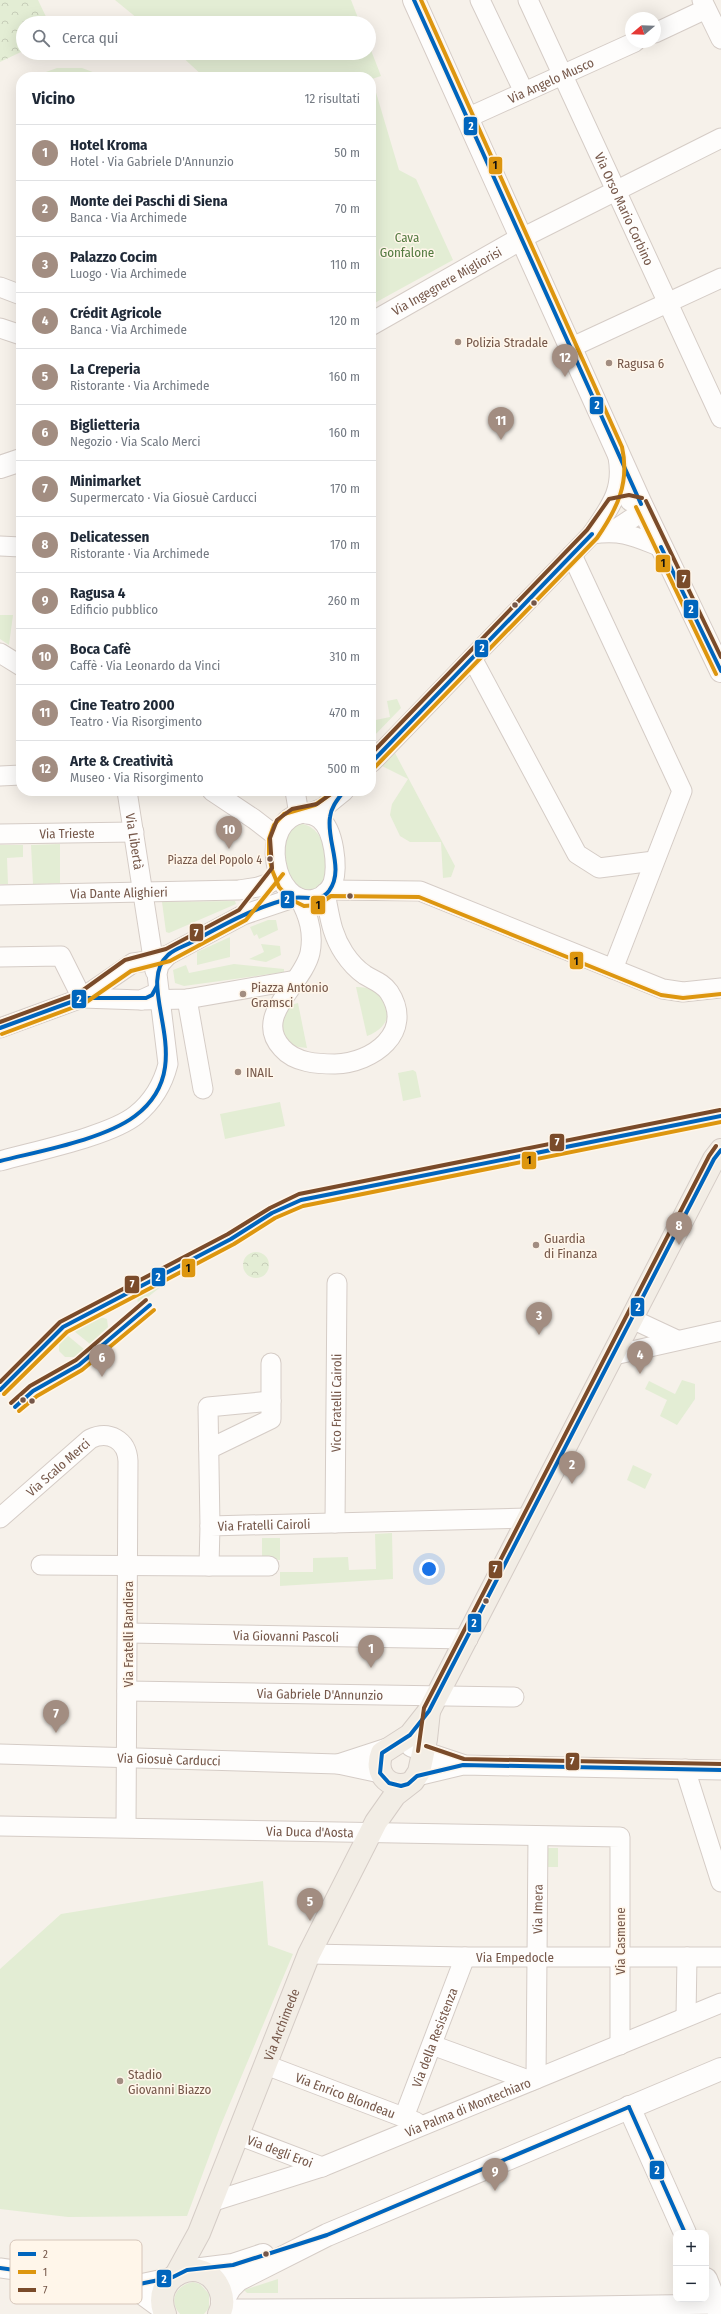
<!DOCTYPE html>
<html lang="it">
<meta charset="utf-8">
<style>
:root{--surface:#fff;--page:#f6f6f7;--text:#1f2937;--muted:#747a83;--line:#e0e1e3;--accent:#a28d81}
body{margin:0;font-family:"Fira Sans Condensed",sans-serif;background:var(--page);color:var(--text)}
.controls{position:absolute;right:12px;bottom:12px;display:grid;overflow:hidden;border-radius:8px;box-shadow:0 4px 16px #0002}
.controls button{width:36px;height:36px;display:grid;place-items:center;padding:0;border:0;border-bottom:1px solid var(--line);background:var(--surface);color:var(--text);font:20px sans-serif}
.compass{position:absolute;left:625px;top:12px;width:36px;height:36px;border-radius:50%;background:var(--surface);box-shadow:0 4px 16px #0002;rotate:251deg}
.you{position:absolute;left:429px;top:1569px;width:14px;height:14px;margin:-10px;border:3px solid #fff;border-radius:50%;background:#1a73e8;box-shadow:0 0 0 6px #1a73e833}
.badge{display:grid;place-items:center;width:26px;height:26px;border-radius:50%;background:var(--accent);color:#fff;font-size:13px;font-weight:700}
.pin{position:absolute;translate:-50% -33px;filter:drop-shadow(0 1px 2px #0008)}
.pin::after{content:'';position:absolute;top:21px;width:14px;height:12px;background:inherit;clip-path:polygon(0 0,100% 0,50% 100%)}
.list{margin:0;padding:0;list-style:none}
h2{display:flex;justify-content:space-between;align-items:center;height:52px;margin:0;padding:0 16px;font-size:17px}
h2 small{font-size:13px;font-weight:400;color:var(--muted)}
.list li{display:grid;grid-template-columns:26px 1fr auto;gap:12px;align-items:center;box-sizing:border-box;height:56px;padding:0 16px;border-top:1px solid var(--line)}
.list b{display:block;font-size:15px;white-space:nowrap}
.list p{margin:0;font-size:13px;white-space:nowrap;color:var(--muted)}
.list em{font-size:13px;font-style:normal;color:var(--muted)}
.icon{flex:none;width:22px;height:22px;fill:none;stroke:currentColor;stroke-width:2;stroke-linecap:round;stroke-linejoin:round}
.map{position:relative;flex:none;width:721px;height:2314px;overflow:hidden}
.search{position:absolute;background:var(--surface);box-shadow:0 4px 16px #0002;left:16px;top:16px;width:360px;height:44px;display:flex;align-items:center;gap:10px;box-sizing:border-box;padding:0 14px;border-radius:22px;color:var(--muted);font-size:15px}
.panel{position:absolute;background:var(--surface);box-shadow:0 4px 16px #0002;left:16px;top:72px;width:360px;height:724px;border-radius:16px}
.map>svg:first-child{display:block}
.green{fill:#e3edd4}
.forest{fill:url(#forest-crowns)}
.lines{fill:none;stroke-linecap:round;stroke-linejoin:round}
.minor-casing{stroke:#d5ccc6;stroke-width:21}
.tertiary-casing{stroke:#d5ccc6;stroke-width:24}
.secondary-casing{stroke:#d6ccc6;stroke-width:24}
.primary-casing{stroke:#d5ccc6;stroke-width:24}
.minor{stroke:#fefdfc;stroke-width:19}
.tertiary{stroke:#fefdfc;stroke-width:22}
.secondary{stroke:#fefdfc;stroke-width:22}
.primary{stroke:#f2ede5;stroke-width:22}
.bus-1-casing{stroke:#fff6ea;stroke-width:7}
.bus-2-casing{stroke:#fff6ea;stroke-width:7}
.bus-3-casing{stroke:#fff6ea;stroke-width:7}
.bus-1{stroke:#0065bd;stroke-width:4}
.bus-2{stroke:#dd960f;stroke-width:4}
.bus-3{stroke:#7a4b2a;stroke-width:4}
.poi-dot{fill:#a28d81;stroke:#fff6ea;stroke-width:1.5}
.bus-dot{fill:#755749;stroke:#fff6ea;stroke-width:1.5}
.labels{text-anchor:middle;stroke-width:3;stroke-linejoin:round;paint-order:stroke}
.bus-label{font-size:12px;fill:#755749;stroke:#fff6ea;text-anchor:end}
.street-label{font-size:13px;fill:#755749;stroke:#fff6ea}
.park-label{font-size:13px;fill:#547b41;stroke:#fff6ea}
.poi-label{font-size:13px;fill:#755749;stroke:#fff6ea;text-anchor:start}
.key{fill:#fff6ea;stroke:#d6c6ba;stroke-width:1}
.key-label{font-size:11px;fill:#755749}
.line-badge{stroke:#fff6ea;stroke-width:1.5}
.badge-label{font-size:11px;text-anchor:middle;font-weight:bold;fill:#fff}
.pale-badge-label{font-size:11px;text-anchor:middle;font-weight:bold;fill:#111}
</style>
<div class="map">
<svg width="721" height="2314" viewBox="0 0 721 2314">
<defs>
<pattern id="forest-crowns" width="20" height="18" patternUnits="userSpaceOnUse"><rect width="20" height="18" fill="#e3edd4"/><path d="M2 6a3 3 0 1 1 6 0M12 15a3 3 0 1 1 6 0" fill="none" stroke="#c6cdb8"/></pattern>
</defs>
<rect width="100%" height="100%" fill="#f6f1ea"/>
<g class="green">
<polygon points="115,0 351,0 360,23 143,23"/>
<polygon points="369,45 381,76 372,79 399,170 416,179 453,260 371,305 371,77 204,77 178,53 369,53"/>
<polygon points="57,68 82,68 106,77 32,77"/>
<polygon points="0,615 13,615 9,645 0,639"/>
<polygon points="397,699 401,708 371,739 371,721 390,717 387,701"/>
<polygon points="395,753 455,866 451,877 443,878 441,842 410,842 400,836 390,815 392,804 408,779 382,766"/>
<path d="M298,823C321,826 326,846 326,866C325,875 325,883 318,889C298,904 281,864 282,849C283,842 288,832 291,826Z"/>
<polygon points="60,844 60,883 33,884 31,845"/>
<polygon points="0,845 23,845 23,857 7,858 8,884 0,884"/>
<polygon points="235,901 236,904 169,933 166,932 162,902"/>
<polygon points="268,920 276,920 278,930 259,939 257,934 254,936 250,927"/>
<polygon points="230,937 230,957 197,965 197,952"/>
<polygon points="261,944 280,946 281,955 266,962 249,959 264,952"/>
<polygon points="234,964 284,969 284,972 184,986 175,983 173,970 186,965 189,973"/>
<path d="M356,987C390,986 402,1023 367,1036Z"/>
<polygon points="298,1003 307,1048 291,1046 281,1036 281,1016 291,1005"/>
<polygon points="413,1070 416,1072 421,1097 403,1101 398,1073"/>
<polygon points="280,1102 285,1126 225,1139 220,1114"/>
<polygon points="166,1279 168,1281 138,1305 137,1295"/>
<polygon points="97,1316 107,1319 108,1327 90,1344 74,1331"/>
<polygon points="67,1335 85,1350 75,1357 65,1357 59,1351 59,1343"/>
<polygon points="682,1380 695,1384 695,1399 677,1425 660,1416 667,1400 645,1389 649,1381 675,1394"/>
<polygon points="633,1465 652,1474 645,1489 627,1480"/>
<polygon points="392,1533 393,1579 280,1586 280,1572 313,1572 313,1558 348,1557 349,1570 376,1569 375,1534"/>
<rect x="262" y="1538" width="18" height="22"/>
<polygon points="548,1848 558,1848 558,1867 547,1867"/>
<polygon points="263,1881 268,1945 293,1954 220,2127 187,2216 68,2217 0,2209 0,1969 61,1914"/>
<polygon points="278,2279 278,2293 247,2293 244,2290"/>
<path d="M193,2282L200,2284L209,2294V2308L204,2314H180C168,2301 176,2285 193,2282Z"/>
</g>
<g class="forest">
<polygon points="0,0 38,0 49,23 23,23 23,51 0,62"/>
<circle cx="256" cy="1265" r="13"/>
</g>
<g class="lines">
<defs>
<g id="minor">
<polyline points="480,0 524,92"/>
<path id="s1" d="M528,0L721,418"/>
<polyline points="702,0 721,39"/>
<polyline points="655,33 706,9"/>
<path id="s2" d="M467,118L635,42"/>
<polyline points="522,238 721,138"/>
<polyline points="0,287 21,295"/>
<polyline points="0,328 21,335"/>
<polyline points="572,347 721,278"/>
<polyline points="613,531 637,515 641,504 630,501"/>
<path d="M592,534C623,530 633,536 661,547"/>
<polyline points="0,546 21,547"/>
<polyline points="572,555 682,791 613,969"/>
<polyline points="0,653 21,666"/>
<polyline points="472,658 577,854 599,868 654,861"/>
<path d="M371,763L592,534C610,507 624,491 618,457"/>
<polyline points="0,776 21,775"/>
<path id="s3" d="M127,791L155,971"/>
<polyline points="212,791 254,819 276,836"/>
<polyline points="295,791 299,814"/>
<path d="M303,813C309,814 315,815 320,819C334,830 338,866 333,883C330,890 323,897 315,899C273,909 257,820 303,813Z"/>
<polyline points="307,814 323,808 344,791"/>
<path id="s4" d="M0,834L134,832"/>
<polyline points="329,890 420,891 663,989 683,992 721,988"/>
<path id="s5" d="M0,895L239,890L258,887L270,883"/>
<path d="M299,898C309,916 314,933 310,953C303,984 252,1016 282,1048C295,1063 318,1064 335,1064C373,1063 415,1032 389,992C383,983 373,980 365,975C356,969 350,962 344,953C331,933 330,917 325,893"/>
<polyline points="0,957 61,956 82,998"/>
<polyline points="82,998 141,1000 152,995"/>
<polyline points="187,999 203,1089"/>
<polyline points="141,1000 187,999 296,980"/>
<polyline points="0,1028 82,998 133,963 154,960 168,955 243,915 296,897"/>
<path d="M0,1161C35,1151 110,1136 136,1115C152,1102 163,1084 168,1064L157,974L159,965L168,955"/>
<polyline points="632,1319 677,1340"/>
<polyline points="614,1355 721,1331"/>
<polyline points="209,1449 271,1419 271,1363"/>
<path id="s6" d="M0,1518L90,1439C109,1430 127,1440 128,1461L126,1827"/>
<path id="s7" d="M335,1523L337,1283"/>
<polyline points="210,1526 208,1407 271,1401"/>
<path id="s8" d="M41,1565L209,1566L210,1526L528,1518"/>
<polyline points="209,1566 269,1566"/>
<path id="s9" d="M128,1633L468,1639"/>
<path id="s10" d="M127,1691L514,1697"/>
<polyline points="411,1747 462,1764"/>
<path id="s11" d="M0,1754L338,1764L380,1773"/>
<polyline points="338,1764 387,1748"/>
<polyline points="685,1769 721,1882"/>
<polyline points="417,1776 463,1765 721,1770"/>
<path id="s12" d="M0,1826L620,1837V2045"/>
<path id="s13" d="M309,1954L465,1957H721"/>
<polyline points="686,2016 687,1957"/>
<polyline points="432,2045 531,2081"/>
<path id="s14" d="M266,2065L416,2122"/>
<path id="s15" d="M536,2079L538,1836"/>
<path id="s16" d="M404,2117L465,1957"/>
<path id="s17" d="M238,2135L322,2167"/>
<path id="s18" d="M211,2202L322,2167L721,2003"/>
<polyline points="0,2268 130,2286 173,2277"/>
<polyline points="130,2286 164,2311"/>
<polyline points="220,2311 238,2309 453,2308 721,2304"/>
</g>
<g id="tertiary">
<path id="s19" d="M371,324L522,238"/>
<polyline points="0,467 21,460"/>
<polyline points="629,2107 685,2233"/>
<polyline points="193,2270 233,2265 263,2255"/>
<polyline points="706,2279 720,2314"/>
<polyline points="222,2302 230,2288 238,2280 327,2235 721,2069"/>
</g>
<polyline id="secondary" points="414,0 641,504 721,671"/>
<g id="primary">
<path d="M408,1784C387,1789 374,1772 382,1753L410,1735L429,1711L714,1159L721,1150"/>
<path id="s20" d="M176,2275L199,2233L309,1954L376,1822L395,1795L413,1781L419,1772L426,1739L429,1711"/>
<path d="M165,2314C149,2275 204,2251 220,2290C223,2298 223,2307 219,2314"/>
</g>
</defs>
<use href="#minor" class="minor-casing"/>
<use href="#tertiary" class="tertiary-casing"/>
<use href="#secondary" class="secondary-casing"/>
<use href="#primary" class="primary-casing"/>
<use href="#minor" class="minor"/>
<use href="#tertiary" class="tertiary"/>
<use href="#secondary" class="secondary"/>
<use href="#primary" class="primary"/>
<defs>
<g id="bus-1">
<polyline points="414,0 641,504"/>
<polyline points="661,547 721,671"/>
<polyline points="371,763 592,534"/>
<polyline points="0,1028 82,998 146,998 152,995 157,986"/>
<polyline points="721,1150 714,1159 429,1711 410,1735 382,1753 380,1773 389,1783 401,1786 408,1784 417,1776 463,1765 721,1770"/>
<path d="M0,1161C39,1151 103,1140 135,1116C203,1065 132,987 168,955C174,949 185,946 192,942C223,925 257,906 292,898C305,895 319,904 329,891C345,869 326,841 330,817C331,807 338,799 344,791"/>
<polyline points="0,1390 63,1327 231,1239 272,1213 301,1200 721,1116"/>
<polyline points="15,1407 33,1391 79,1365 150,1305"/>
<polyline points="629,2107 685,2233"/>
<polyline points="0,2268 130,2286 173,2277 187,2270 233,2265 327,2235 629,2107"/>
</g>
<g id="bus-2">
<polyline points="636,507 716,674"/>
<path d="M375,767L597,538C617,509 630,483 622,447L421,0"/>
<polyline points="335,791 315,805 284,814 274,825 269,839 269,855 272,870 279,887 290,899 304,906 318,905 331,896 419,897 661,995 683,998 721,994"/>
<polyline points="2,1034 85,1003 131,971 170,961 246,920 283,874"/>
<polyline points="4,1394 67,1332 234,1244 275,1218 303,1206 721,1122"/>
<polyline points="19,1411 37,1396 82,1370 154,1310"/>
</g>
<g id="bus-3">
<polyline points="646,501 721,657"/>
<polyline points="371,754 587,530 609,499 629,495 642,498"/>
<polyline points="0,1022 79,993 125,960 166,949 239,910 272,868 270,838 277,820 292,809 317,804 335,791"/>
<polyline points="0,1382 60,1322 228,1234 270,1208 299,1194 720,1110"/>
<polyline points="11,1403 30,1386 76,1360 146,1300"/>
<polyline points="426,1746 464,1759 721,1764"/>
<polyline points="418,1751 424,1708 709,1156 716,1146"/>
</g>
</defs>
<use href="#bus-1" class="bus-1-casing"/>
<use href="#bus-2" class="bus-2-casing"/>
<use href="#bus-3" class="bus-3-casing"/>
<use href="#bus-1" class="bus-1"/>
<use href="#bus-2" class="bus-2"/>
<use href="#bus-3" class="bus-3"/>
</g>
<g class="poi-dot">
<circle cx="458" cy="342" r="4"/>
<circle cx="609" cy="363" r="4"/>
<circle cx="243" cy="994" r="4"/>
<circle cx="238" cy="1072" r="4"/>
<circle cx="536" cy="1245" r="4"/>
<circle cx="120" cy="2081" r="4"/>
</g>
<g class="bus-dot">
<circle cx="534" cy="603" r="3.5"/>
<circle cx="515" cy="605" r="3.5"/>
<circle cx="270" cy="859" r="3.5"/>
<circle cx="350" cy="896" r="3.5"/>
<circle cx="23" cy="1400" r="3.5"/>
<circle cx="32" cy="1401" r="3.5"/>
<circle cx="486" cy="1601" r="3.5"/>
<circle cx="266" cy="2254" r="3.5"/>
</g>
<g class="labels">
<g class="bus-label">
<text x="262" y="864">Piazza del Popolo 4</text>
</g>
<g class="street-label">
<text dy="5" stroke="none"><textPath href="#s2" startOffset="92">Via Angelo Musco</textPath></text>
<text dy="5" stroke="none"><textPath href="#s1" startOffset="230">Via Orso Mario Corbino</textPath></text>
<text dy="5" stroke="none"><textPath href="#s19" startOffset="87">Via Ingegnere Migliorisi</textPath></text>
<text dy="5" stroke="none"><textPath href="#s4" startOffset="67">Via Trieste</textPath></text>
<text dy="5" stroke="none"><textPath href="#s3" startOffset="51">Via Libertà</textPath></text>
<text dy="5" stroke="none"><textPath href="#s5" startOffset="119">Via Dante Alighieri</textPath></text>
<text dy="5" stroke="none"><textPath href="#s7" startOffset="120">Vico Fratelli Cairoli</textPath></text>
<text dy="5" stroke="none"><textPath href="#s6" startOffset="77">Via Scalo Merci</textPath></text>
<text dy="5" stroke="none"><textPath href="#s8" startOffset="262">Via Fratelli Cairoli</textPath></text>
<text transform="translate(128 1634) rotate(-90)" y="5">Via Fratelli Bandiera</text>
<text dy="5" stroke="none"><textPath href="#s9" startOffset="158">Via Giovanni Pascoli</textPath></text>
<text dy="5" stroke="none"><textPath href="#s10" startOffset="193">Via Gabriele D'Annunzio</textPath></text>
<text dy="5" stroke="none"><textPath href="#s11" startOffset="169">Via Giosuè Carducci</textPath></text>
<text dy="5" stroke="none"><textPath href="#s12" startOffset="310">Via Duca d'Aosta</textPath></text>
<text dy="5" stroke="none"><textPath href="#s15" startOffset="170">Via Imera</textPath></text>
<text transform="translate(620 1941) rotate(-90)" y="5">Via Casmene</text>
<text dy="5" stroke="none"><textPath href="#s13" startOffset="206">Via Empedocle</textPath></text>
<text dy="5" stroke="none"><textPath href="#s20" startOffset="272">Via Archimede</textPath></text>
<text dy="5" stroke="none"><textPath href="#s16" startOffset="85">Via della Resistenza</textPath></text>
<text dy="5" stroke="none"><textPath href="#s14" startOffset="85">Via Enrico Blondeau</textPath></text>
<text dy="5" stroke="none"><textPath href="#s18" startOffset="274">Via Palma di Montechiaro</textPath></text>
<text dy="5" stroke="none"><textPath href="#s17" startOffset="45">Via degli Eroi</textPath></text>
</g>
<g class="park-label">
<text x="407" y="242">Cava<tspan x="407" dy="15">Gonfalone</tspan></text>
</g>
<g class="poi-label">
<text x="466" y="347">Polizia Stradale</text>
<text x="617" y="368">Ragusa 6</text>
<text x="251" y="992">Piazza Antonio<tspan x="251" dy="15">Gramsci</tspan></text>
<text x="246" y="1077">INAIL</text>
<text x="544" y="1243">Guardia<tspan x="544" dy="15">di Finanza</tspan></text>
<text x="128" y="2079">Stadio<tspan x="128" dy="15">Giovanni Biazzo</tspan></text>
</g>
</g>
<rect x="10" y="2240" width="132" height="64" rx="6" class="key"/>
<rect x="18" y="2252" width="18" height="4" fill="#0065bd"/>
<rect x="18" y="2270" width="18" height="4" fill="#dd960f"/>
<rect x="18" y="2288" width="18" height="4" fill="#7a4b2a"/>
<g class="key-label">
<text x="43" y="2258">2</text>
<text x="43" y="2276">1</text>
<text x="43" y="2294">7</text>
</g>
<g class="line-badge">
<rect x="463" y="116" width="15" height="20" rx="4" fill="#0065bd"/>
<rect x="488" y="156" width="15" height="19" rx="4" fill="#dd960f"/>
<rect x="589" y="396" width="15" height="19" rx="4" fill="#0065bd"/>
<rect x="655" y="554" width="16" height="19" rx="4" fill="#dd960f"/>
<rect x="676" y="569" width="15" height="20" rx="4" fill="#7a4b2a"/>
<rect x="683" y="599" width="16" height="20" rx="4" fill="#0065bd"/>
<rect x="474" y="639" width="15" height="19" rx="4" fill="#0065bd"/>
<rect x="280" y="890" width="15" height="19" rx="4" fill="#0065bd"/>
<rect x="310" y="895" width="16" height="20" rx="4" fill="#dd960f"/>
<rect x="189" y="923" width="15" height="19" rx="4" fill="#7a4b2a"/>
<rect x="569" y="951" width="15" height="19" rx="4" fill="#dd960f"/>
<rect x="71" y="989" width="16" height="20" rx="4" fill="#0065bd"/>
<rect x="549" y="1133" width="16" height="19" rx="4" fill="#7a4b2a"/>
<rect x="521" y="1151" width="16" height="19" rx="4" fill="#dd960f"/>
<rect x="181" y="1258" width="15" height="20" rx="4" fill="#dd960f"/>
<rect x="151" y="1267" width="15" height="20" rx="4" fill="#0065bd"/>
<rect x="124" y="1275" width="16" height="19" rx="4" fill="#7a4b2a"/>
<rect x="630" y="1297" width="15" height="20" rx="4" fill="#0065bd"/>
<rect x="488" y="1560" width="15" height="19" rx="4" fill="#7a4b2a"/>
<rect x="467" y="1613" width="15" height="20" rx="4" fill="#0065bd"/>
<rect x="565" y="1752" width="15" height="19" rx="4" fill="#7a4b2a"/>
<rect x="649" y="2160" width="16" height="20" rx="4" fill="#0065bd"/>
<rect x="156" y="2269" width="16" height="19" rx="4" fill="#0065bd"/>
</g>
<g class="badge-label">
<text x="471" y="130">2</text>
<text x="597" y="409">2</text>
<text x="684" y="583">7</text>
<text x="691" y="613">2</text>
<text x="482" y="652">2</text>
<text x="287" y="903">2</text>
<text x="196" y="937">7</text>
<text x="79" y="1003">2</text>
<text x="557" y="1146">7</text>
<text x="158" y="1281">2</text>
<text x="132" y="1288">7</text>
<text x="638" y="1311">2</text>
<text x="495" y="1573">7</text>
<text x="474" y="1627">2</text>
<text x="572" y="1765">7</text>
<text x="657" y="2174">2</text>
<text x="164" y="2283">2</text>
</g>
<g class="pale-badge-label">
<text x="495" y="169">1</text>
<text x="663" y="567">1</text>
<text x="318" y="909">1</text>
<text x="576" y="965">1</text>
<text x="529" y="1164">1</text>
<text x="188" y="1272">1</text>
</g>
</svg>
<div class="controls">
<button>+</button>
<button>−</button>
</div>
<svg class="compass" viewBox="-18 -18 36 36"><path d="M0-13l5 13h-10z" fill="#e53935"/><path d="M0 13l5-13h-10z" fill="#747a83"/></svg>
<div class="you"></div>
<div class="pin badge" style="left:371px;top:1668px">1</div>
<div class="pin badge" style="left:572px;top:1484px">2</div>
<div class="pin badge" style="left:539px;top:1335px">3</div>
<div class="pin badge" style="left:640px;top:1374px">4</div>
<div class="pin badge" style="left:310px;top:1921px">5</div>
<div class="pin badge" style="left:102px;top:1377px">6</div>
<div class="pin badge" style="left:56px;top:1733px">7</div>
<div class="pin badge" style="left:679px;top:1245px">8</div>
<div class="pin badge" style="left:495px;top:2191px">9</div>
<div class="pin badge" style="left:229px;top:849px">10</div>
<div class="pin badge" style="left:501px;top:440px">11</div>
<div class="pin badge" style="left:565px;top:377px">12</div>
<div class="search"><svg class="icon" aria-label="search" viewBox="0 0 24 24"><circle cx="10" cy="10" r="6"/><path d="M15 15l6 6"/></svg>Cerca qui</div>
<section class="panel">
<h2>Vicino<small>12 risultati</small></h2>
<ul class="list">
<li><span class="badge">1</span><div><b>Hotel Kroma</b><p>Hotel · Via Gabriele D'Annunzio</p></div><em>50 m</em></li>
<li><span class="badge">2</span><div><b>Monte dei Paschi di Siena</b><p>Banca · Via Archimede</p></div><em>70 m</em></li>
<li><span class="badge">3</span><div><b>Palazzo Cocim</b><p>Luogo · Via Archimede</p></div><em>110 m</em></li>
<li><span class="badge">4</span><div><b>Crédit Agricole</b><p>Banca · Via Archimede</p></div><em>120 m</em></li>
<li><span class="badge">5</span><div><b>La Creperia</b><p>Ristorante · Via Archimede</p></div><em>160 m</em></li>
<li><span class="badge">6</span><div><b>Biglietteria</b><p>Negozio · Via Scalo Merci</p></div><em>160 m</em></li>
<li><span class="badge">7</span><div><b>Minimarket</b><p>Supermercato · Via Giosuè Carducci</p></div><em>170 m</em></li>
<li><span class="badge">8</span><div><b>Delicatessen</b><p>Ristorante · Via Archimede</p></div><em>170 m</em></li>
<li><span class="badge">9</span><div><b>Ragusa 4</b><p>Edificio pubblico</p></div><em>260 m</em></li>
<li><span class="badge">10</span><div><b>Boca Cafè</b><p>Caffè · Via Leonardo da Vinci</p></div><em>310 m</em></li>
<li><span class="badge">11</span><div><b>Cine Teatro 2000</b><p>Teatro · Via Risorgimento</p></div><em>470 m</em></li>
<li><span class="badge">12</span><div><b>Arte &amp; Creatività</b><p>Museo · Via Risorgimento</p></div><em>500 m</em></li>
</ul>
</section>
</div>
